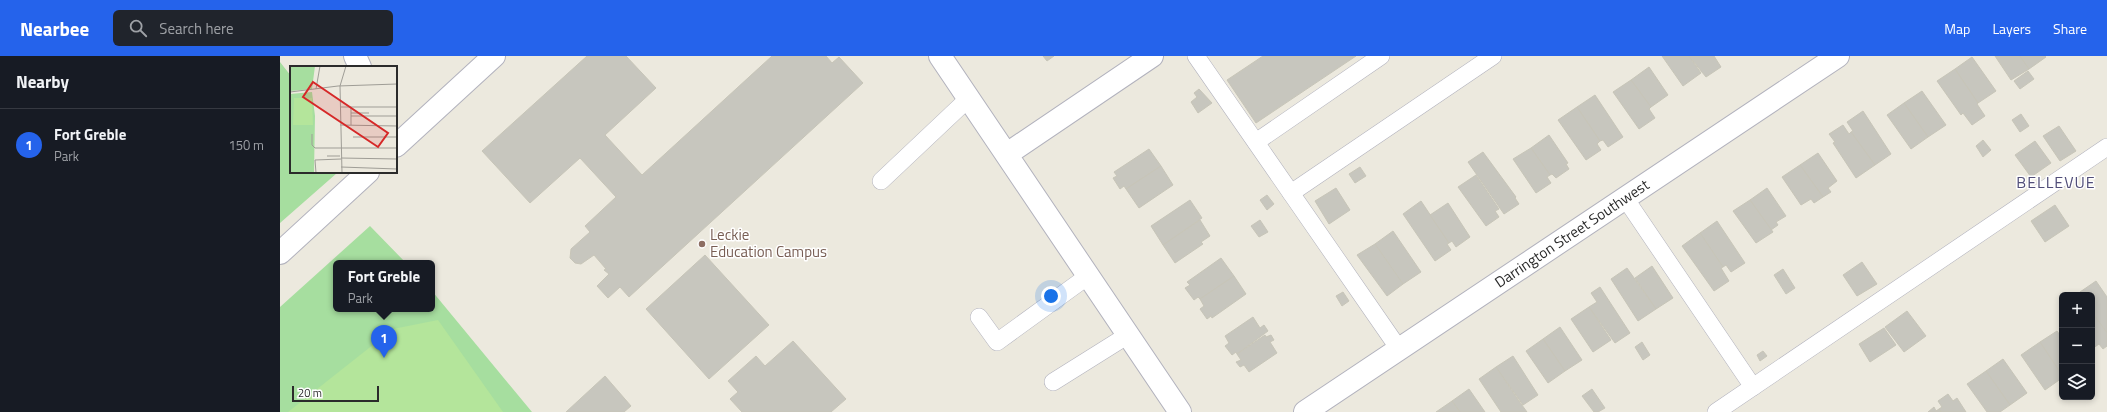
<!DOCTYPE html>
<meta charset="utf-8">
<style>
:root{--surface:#171b24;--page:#20242c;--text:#f1f3f6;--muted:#9ea1a6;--line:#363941;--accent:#2563eb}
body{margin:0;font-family:"Titillium Web",sans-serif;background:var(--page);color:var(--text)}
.controls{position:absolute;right:12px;bottom:12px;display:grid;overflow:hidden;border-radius:6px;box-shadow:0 2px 6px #0003}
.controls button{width:36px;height:36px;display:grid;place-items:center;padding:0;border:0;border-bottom:1px solid var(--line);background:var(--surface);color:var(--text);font:20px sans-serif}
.scale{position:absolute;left:12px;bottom:10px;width:87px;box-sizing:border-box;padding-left:4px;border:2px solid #2b2b2b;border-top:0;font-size:11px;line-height:14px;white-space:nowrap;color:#2b2b2b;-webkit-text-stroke:3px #fff;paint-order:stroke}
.you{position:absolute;left:771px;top:240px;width:14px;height:14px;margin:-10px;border:3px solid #fff;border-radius:50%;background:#1a73e8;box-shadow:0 0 0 6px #1a73e833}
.badge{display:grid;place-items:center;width:26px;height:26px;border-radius:50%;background:var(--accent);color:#fff;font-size:13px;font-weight:700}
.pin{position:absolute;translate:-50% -33px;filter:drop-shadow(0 1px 2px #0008)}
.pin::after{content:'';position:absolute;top:21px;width:14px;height:12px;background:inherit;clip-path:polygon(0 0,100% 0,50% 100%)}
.popup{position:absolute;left:53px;top:204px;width:102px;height:52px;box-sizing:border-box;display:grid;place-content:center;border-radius:6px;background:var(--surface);filter:drop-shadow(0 1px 3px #0005);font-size:13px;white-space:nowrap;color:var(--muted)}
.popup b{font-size:15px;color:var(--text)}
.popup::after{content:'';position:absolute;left:50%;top:100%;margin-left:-8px;border:8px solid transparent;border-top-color:var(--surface)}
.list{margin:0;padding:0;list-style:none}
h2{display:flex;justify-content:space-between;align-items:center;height:52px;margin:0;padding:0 16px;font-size:17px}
h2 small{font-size:13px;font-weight:400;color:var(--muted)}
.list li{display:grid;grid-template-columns:26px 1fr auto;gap:12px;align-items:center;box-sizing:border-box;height:72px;padding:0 16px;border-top:1px solid var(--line)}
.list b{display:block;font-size:15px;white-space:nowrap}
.list p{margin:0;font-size:13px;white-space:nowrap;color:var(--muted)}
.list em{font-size:13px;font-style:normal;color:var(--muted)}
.icon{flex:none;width:22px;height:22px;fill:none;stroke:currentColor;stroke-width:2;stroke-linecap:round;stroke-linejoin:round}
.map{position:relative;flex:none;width:1827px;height:356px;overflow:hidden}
header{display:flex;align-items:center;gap:24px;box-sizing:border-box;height:56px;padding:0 20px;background:var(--accent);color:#fff}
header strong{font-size:19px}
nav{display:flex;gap:22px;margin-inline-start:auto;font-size:14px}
.search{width:280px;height:36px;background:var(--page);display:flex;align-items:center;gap:10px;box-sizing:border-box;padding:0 14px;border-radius:6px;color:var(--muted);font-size:15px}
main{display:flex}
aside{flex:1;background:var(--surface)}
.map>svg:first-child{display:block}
.green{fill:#a6de9f}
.pitch{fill:#b4e59b}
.building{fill:#c7c6be;stroke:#c7c5b8}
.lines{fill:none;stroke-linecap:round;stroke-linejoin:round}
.service-casing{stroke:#b2b2bd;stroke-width:18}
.minor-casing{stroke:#b2b2bd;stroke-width:24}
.tertiary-casing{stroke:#b2b2bd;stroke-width:24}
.service{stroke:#fff;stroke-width:17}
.minor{stroke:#fff;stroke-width:22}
.tertiary{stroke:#fff;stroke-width:22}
.education-dot{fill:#8d6e63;stroke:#fff;stroke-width:1.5}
.labels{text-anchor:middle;stroke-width:3;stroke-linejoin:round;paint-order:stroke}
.street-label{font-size:15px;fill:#2b2b2b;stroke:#fff}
.education-label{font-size:15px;fill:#785e54;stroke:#fff;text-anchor:start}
.neighbourhood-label{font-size:16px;letter-spacing:1px;fill:#514e79;stroke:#fff}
.inset-road{fill:none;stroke:#9f9d96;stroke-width:1}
.view{fill:#d62828;fill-opacity:0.15;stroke:#d62828;stroke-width:2}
.inset-edge{fill:none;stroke:#2b2b2b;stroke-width:2}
</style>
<header>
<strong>Nearbee</strong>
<div class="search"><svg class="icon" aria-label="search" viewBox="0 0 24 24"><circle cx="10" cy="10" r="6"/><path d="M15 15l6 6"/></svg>Search here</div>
<nav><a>Map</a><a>Layers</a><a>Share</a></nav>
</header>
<main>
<aside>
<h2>Nearby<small></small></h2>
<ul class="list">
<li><span class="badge">1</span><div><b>Fort Greble</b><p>Park</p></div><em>150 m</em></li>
</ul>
</aside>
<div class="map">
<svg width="1827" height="356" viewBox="0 0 1827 356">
<rect width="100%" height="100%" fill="#ece9de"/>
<g class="green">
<polygon points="0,6 11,20 11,116 57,117 0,167"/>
<polygon points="90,170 126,207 56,207 56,253 152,253 152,235 252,356 0,356 0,251"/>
</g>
<polygon class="pitch" points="158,264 223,356 8,356 113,273"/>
<g class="building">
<polygon points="307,0 346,0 376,32 325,79 362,119 492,0 546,0 552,7 559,1 583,27 349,241 340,231 328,242 317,230 329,218 324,214 326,213 314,199 301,208 295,207 290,202 291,193 310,176 305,170 336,141 300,102 250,147 202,95"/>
<polygon points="763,0 774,0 767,5"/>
<polygon points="983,0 1076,0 976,67 947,24"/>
<polygon points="1382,0 1409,0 1421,17 1403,30"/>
<polygon points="1409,0 1434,0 1441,11 1426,21"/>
<polygon points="1715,0 1740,0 1749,13 1731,24"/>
<polygon points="1740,0 1765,0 1766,1 1749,13"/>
<polygon points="1692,1 1716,35 1698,47 1675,13"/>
<polygon points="1369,11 1388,39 1371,51 1351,24"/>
<polygon points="1675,13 1698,47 1697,48 1705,60 1692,69 1683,57 1681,59 1657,25"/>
<polygon points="1748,15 1754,23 1740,33 1734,25"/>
<polygon points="1351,24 1371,51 1369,53 1375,62 1359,73 1333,36"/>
<polygon points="919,33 932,47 918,57 911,46 917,41 914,37"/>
<polygon points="1642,35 1666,69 1648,81 1624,47"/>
<polygon points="1315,39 1343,81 1328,91 1323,84 1320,85 1297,51"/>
<polygon points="1624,47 1648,81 1631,93 1607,59"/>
<polygon points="1297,51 1320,85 1317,88 1321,94 1306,104 1278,64"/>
<polygon points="1583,55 1611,98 1595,109 1571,76 1573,75 1567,66"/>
<polygon points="1741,58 1749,70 1740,76 1732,64"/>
<polygon points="1563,69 1569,78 1571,76 1595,109 1576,122 1553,87 1555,86 1549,78"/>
<polygon points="1779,70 1796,95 1780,105 1763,80"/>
<polygon points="1269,79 1288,107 1286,108 1289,113 1276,122 1272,118 1270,119 1251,92"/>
<polygon points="1703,84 1711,94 1703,101 1696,90"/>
<polygon points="1755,85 1771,107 1751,121 1735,99"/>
<polygon points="1251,92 1270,119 1267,121 1271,127 1256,137 1233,103"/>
<polygon points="869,93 881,110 846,133 844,130 840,133 833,122 837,120 834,116"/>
<polygon points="1203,96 1236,141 1235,142 1239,148 1224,158 1188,106"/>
<polygon points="1538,97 1557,125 1548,132 1551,136 1543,141 1520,109"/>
<polygon points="1520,109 1543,141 1534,147 1531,143 1521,149 1502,121"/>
<polygon points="881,110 893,129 859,152 846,133"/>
<polygon points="1080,111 1086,120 1075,127 1069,118"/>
<polygon points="1196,119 1219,153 1215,155 1219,161 1206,170 1178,131"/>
<polygon points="1056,132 1070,154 1049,168 1035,145"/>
<polygon points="1487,132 1506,160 1496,166 1498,169 1491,174 1470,144"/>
<polygon points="987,139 994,148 987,154 980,144"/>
<polygon points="910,144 922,162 883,189 871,170"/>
<polygon points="1470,144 1493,176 1476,187 1453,155"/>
<polygon points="1141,145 1169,187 1167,188 1171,194 1155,205 1123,158"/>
<polygon points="1168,147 1190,181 1176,191 1172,185 1169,187 1150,159"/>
<polygon points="1775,149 1789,170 1765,186 1751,165"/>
<polygon points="920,164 930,180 921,186 923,188 895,207 883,189"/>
<polygon points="980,164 988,176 979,181 971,170"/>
<polygon points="1437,165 1465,207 1451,216 1446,209 1443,211 1420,177"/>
<polygon points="1113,175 1141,216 1123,228 1095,188"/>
<polygon points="1420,177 1443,211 1441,212 1449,225 1434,235 1402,190"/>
<polygon points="1095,188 1123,228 1107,240 1077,199"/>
<polygon points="425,199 489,269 429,323 366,253"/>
<polygon points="941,202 954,220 920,243 918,241 914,244 905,232 910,229 907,226"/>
<polygon points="1582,206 1597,228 1577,240 1563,219"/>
<polygon points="1372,210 1393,242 1376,253 1355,222"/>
<polygon points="1347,212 1376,253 1358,265 1331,223"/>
<polygon points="1503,213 1515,232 1506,238 1494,219"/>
<polygon points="954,220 966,238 932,262 931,260 927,263 920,253 924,250 920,243"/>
<polygon points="1816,225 1827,241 1827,277 1812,256 1812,239 1802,239 1800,236"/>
<polygon points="1320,231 1350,277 1335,287 1309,251 1317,246 1311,237"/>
<polygon points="1063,236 1069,245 1062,250 1056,240"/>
<polygon points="1309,251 1331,284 1313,296 1291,263"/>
<polygon points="1627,255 1646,280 1624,296 1605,271"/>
<polygon points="1812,256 1827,277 1827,290 1823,293 1819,288 1812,293"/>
<polygon points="973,261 980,272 984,269 988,275 957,298 956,296 952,299 945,290 949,287 945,280"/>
<polygon points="1280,271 1302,304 1285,315 1263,283"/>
<polygon points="1604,272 1616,289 1590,306 1579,288"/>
<polygon points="1777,275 1782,282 1782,319 1760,286"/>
<polygon points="985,279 986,281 991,279 994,284 990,286 997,297 969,316 964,309 960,311 956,306 961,304 957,298"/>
<polygon points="1263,283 1285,315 1268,327 1246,295"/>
<polygon points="513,285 566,343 551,356 462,356 450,343 458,336 448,325 476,300 485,310"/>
<polygon points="1362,286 1370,299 1363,304 1355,291"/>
<polygon points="1760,286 1782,319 1782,322 1765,334 1741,299"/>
<polygon points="1483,295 1487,300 1480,305 1477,299"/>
<polygon points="1233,300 1258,339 1243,349 1216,311"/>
<polygon points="1723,303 1747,337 1730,349 1706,315"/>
<polygon points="1216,311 1239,345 1247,356 1221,356 1199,323"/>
<polygon points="1706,315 1730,349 1720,356 1707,356 1687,328"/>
<polygon points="325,320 351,350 344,356 286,356"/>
<polygon points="1189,333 1205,356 1180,356 1172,345"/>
<polygon points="1312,333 1325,352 1318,356 1314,356 1302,340"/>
<polygon points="1668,338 1673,345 1677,342 1686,356 1661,356 1659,353 1662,351 1658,345"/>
<polygon points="1172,345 1180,356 1156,356"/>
<polygon points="1654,351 1656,355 1659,353 1661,356 1648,356"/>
</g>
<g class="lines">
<defs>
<g id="service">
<polyline points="916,0 1119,293"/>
<polyline points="976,86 1101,0"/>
<polyline points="601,125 689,42"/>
<polyline points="1011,137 1213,0"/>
<polyline points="1345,142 1473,331"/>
<polyline points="699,261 717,286 808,220"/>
<polyline points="773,326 848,279"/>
<polyline points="1436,356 1827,91"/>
</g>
<g id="minor">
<polyline points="75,0 80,11"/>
<polyline points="660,0 900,356"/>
<polyline points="727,98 872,0"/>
<path id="s1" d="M1025,356L1558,0"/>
</g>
<g id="tertiary">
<polyline points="116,90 214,0"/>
<polyline points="0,197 88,116"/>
</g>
</defs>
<use href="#service" class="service-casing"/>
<use href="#minor" class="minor-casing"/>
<use href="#tertiary" class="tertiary-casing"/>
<use href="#service" class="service"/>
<use href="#minor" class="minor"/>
<use href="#tertiary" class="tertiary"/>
</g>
<circle class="education-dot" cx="422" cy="188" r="4"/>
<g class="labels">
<g class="street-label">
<text dy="5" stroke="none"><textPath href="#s1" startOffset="321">Darrington Street Southwest</textPath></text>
</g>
<g class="education-label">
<text x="430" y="184">Leckie<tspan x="430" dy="17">Education Campus</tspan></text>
</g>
<g class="neighbourhood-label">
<text x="1776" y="132">BELLEVUE</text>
</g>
</g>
<g transform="translate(10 10)">
<rect width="107" height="107" fill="#ece9de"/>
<path d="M0,0H25L22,23L0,25ZM22,26L25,50L24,107H0V28Z" fill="#a6de9f"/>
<path d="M4,32H22L23,59H3Z" fill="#b4e59b"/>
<path class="inset-road" d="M26,23L30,0M0,26L48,20L107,18M50,41H107M61,41V59M61,47H79M61,50H107M50,59L107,60M22,68V79L25,82H107M63,71H107M37,90H50M51,92L107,93M51,101L107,103M26,107L25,94L51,93M52,107L50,20L56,0"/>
<path class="view" d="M23,16L98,67L88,81L13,31Z"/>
<rect width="107" height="107" class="inset-edge"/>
</g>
</svg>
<div class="controls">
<button>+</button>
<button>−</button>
<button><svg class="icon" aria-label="layers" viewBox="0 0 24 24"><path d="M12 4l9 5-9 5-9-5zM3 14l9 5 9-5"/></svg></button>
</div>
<div class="scale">20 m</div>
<div class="you"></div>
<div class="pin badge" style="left:104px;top:302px">1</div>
<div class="popup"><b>Fort Greble</b>Park</div>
</div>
</main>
